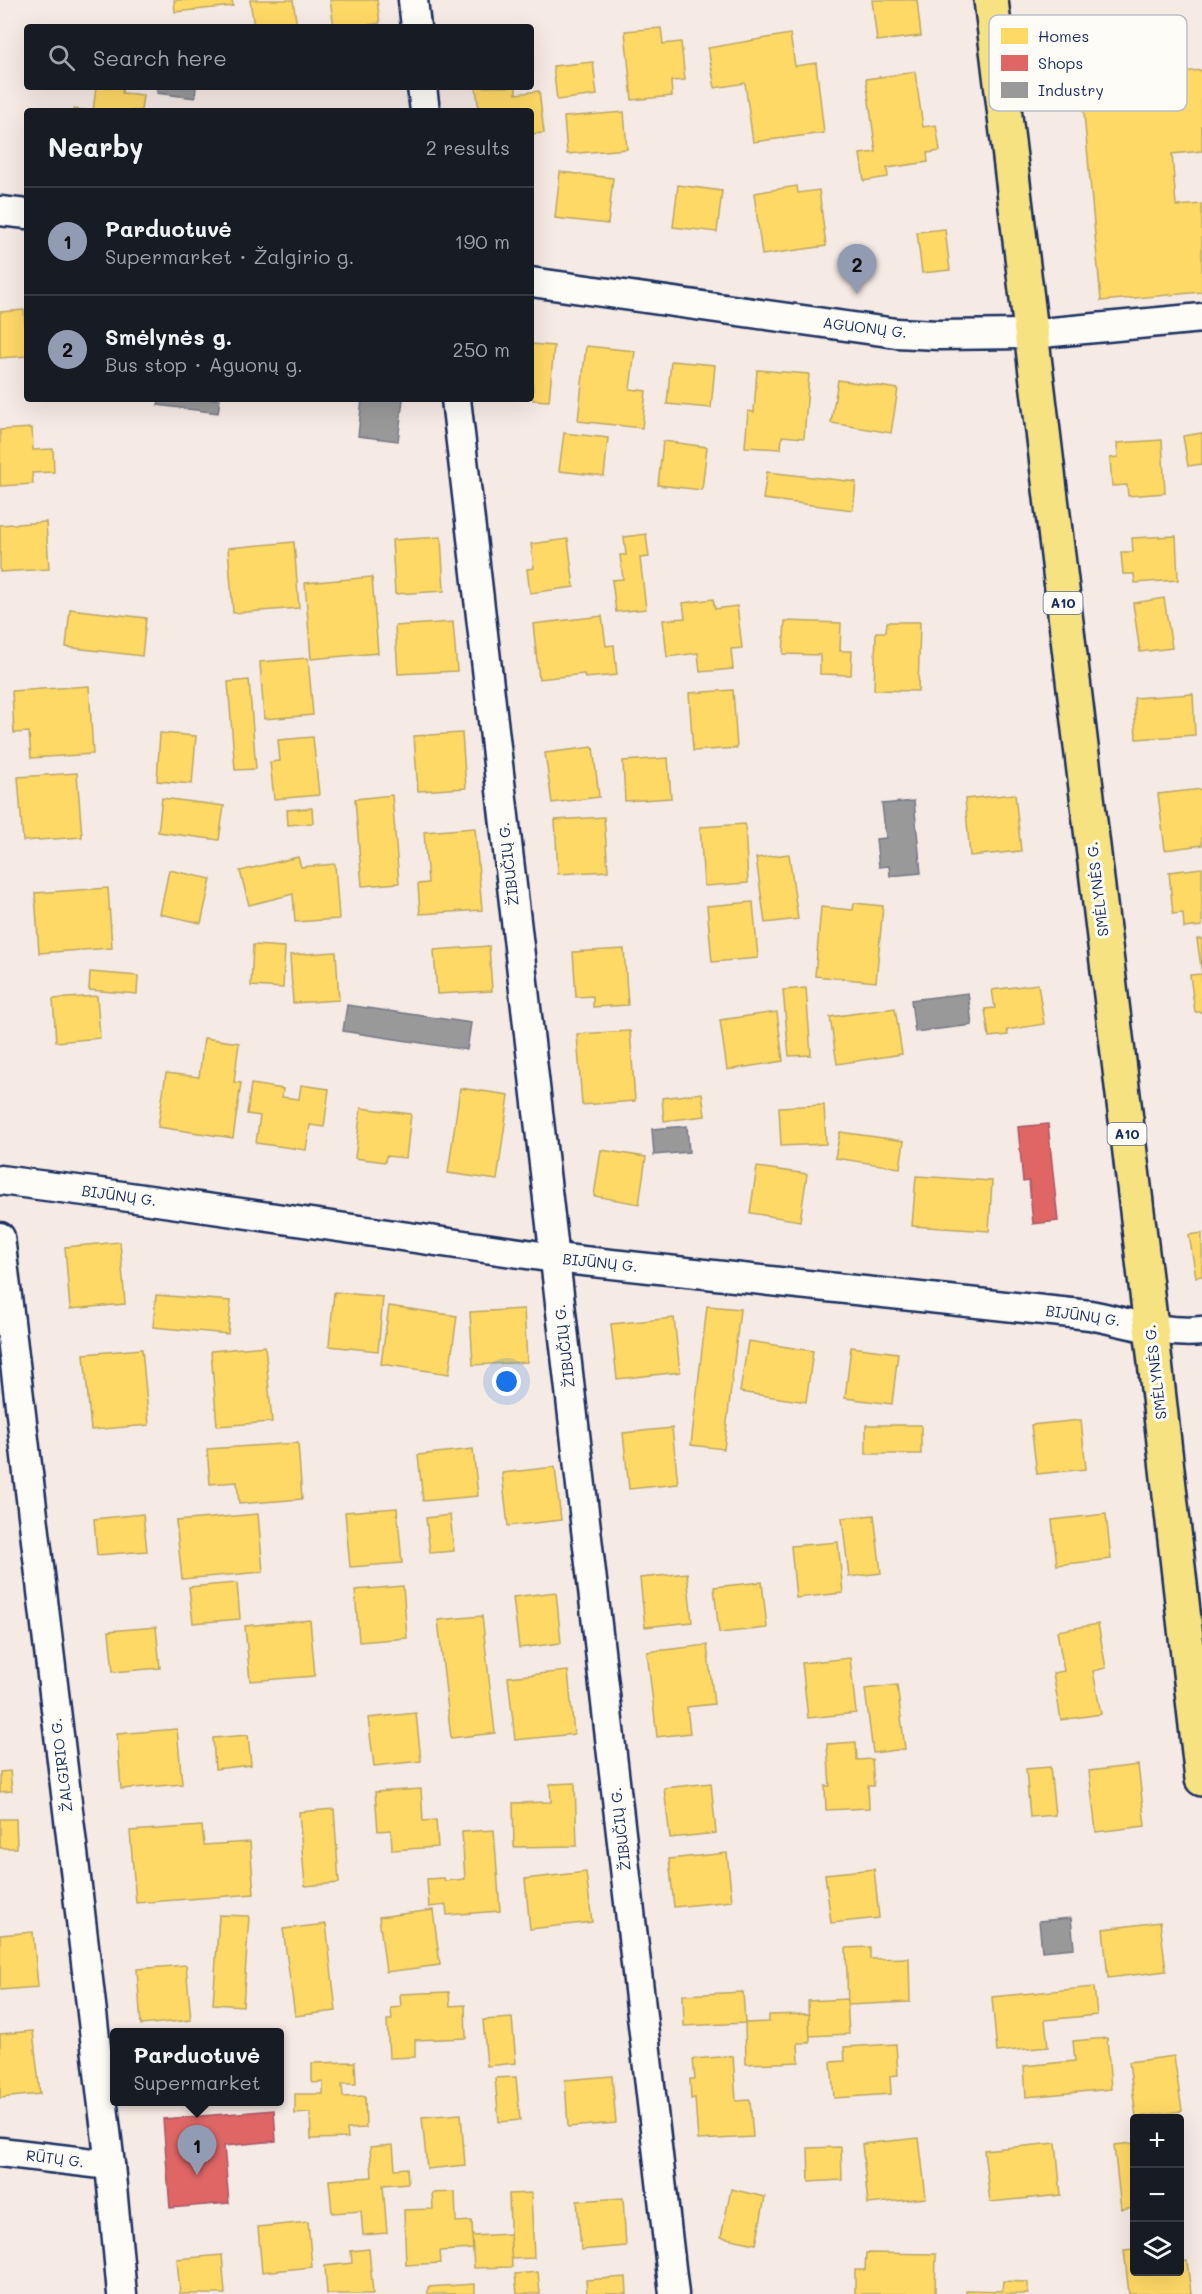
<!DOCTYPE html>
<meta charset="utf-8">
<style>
:root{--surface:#171b24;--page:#242831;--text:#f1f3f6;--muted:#9ea1a6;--line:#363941;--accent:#919bb2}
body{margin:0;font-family:Mali,sans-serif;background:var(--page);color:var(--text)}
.controls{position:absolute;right:18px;bottom:18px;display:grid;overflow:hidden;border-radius:6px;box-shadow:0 6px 24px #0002}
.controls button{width:54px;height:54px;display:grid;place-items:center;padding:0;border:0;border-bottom:2px solid var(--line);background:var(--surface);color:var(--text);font:30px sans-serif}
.you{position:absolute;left:507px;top:1382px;width:21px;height:21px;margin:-15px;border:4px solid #fff;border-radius:50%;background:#1a73e8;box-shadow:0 0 0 9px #1a73e833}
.badge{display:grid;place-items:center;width:39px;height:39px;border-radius:50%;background:var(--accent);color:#111;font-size:20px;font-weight:700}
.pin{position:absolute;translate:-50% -50px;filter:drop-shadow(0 2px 3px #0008)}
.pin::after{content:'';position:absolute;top:32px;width:21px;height:18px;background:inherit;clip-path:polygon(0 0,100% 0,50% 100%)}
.popup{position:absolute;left:110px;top:2028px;width:174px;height:78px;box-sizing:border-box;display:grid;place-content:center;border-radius:6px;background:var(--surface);filter:drop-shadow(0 2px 4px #0005);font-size:20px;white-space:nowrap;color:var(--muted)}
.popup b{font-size:22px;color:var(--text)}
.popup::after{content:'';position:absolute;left:50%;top:100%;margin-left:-12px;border:12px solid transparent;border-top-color:var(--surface)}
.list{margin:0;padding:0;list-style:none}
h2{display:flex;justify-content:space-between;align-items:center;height:78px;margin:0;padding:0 24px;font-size:26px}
h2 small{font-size:20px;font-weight:400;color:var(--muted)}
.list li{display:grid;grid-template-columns:39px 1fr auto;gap:18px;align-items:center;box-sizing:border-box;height:108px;padding:0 24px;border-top:2px solid var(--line)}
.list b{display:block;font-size:22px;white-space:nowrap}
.list p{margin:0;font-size:20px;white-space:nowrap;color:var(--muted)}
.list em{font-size:20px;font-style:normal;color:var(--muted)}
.icon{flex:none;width:33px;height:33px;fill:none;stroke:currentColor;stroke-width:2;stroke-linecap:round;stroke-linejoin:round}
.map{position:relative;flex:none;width:1202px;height:2294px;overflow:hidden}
.search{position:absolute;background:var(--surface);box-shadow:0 6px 24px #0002;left:24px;top:24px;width:510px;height:66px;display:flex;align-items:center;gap:15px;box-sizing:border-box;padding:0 21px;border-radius:6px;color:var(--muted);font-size:22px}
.panel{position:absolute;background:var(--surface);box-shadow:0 6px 24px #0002;left:24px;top:108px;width:510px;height:294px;border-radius:6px}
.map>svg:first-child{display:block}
.homes{fill:#ffd966;stroke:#bba664;stroke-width:1.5}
.shops{fill:#e06666;stroke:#a55664;stroke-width:1.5}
.industry{fill:#999;stroke:#737987;stroke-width:1.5}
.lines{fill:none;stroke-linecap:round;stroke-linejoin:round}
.minor-casing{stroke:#1b2f5e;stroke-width:33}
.trunk-casing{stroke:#1b2f5e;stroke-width:38}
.minor{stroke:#fdfcf7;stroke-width:28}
.trunk{stroke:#f6e281;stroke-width:33}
.labels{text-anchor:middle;stroke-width:6;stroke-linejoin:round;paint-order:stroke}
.shield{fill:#fdfcf7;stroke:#5f6c8c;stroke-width:1.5}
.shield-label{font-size:14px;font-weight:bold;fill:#1b2f5e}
.street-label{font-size:15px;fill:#1b2f5e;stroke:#fdfcf7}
.key{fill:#fdfcf7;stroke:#b9bec9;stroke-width:1.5}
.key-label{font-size:16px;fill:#1b2f5e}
</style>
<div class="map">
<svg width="1202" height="2294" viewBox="0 0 1202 2294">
<rect width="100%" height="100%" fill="#f6eae5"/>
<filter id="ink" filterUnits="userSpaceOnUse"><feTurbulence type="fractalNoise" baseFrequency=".0167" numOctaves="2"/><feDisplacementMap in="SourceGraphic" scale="12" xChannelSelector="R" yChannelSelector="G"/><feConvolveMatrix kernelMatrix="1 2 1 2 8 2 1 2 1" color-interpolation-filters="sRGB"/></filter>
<g filter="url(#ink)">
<g class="homes">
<polygon points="174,0 232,0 233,6 175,12"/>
<polygon points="250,0 293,0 297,27 254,27"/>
<polygon points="330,0 377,0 380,23 356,27 334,27"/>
<polygon points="872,0 917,0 921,36 877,41"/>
<polygon points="661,28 663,44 681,42 685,80 671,81 672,96 632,100 625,31"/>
<polygon points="790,34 795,66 816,63 824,133 753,142 745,83 715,88 708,48"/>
<polygon points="593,62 597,95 557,100 553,66"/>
<polygon points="1202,70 1202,151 1172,154 1176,206 1202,204 1202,292 1101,301 1081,81"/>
<polygon points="915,72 923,127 936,125 940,151 927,153 928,162 887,168 888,177 864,181 860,154 876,152 866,79"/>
<polygon points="86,87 123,87 122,93 143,95 141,111 74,111 74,109 93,111 96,88"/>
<polygon points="476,87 516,87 516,94 539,91 544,133 531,134 531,111 479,111"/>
<polygon points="624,112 627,149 567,154 564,117"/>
<polygon points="560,172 613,178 608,224 555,218"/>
<polygon points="678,185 722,191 717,232 673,227"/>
<polygon points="797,186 798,193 819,190 826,246 762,255 754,193"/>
<polygon points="945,229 950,270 922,273 917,232"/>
<polygon points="24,310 27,356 0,358 0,312"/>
<polygon points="531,344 554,346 549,401 533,400"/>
<polygon points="586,346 635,351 630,389 646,391 642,428 578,421"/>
<polygon points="671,361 715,365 711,408 667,404"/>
<polygon points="757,370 809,374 804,438 782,436 781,449 745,447 748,411 754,412"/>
<polygon points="838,380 898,389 891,433 831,423"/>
<polygon points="32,428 33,450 53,449 54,472 32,473 33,484 0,486 0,430"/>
<polygon points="564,433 608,438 604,476 559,471"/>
<polygon points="1202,433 1202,464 1188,466 1183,436"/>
<polygon points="1162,440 1165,493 1128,496 1127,485 1112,486 1110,458 1118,457 1117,443"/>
<polygon points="663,441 707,447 702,490 658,485"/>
<polygon points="767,472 856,482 853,510 763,499"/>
<polygon points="46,522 49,569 0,572 0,525"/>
<polygon points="646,534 649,557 640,558 646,609 616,612 612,580 623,579 620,555 626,555 624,537"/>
<polygon points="1176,536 1178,580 1135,583 1134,574 1123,574 1121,552 1133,552 1132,538"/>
<polygon points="441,537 444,591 395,594 392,540"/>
<polygon points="568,539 574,587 530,593 527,569 534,568 531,544"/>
<polygon points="294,542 299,608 233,613 228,548"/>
<polygon points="372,577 378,653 311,659 305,583"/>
<polygon points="1164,598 1172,648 1140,652 1133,603"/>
<polygon points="713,599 715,609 737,606 742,648 731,649 733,669 700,672 698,653 667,657 663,620 685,618 683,603"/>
<polygon points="70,609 146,618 142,656 66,647"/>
<polygon points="602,616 606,646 614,645 617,675 585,678 584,674 539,679 533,624"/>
<polygon points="785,621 841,623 840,651 852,651 851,675 820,674 820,655 783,654"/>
<polygon points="453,622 457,671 398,674 395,626"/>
<polygon points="887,622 920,622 918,691 874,690 876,632 886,632"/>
<polygon points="308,658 313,715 264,719 260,662"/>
<polygon points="249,680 256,769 235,770 228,682"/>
<polygon points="89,686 93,754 31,758 29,732 14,733 12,691"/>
<polygon points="733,690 737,748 693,751 689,693"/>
<polygon points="1193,694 1195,735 1136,739 1134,698"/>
<polygon points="160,733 196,736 192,784 157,781"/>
<polygon points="462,733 466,788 418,791 414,736"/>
<polygon points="313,737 319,795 274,799 270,762 280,761 278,740"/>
<polygon points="593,747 599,797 552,803 545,753"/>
<polygon points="668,758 671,798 625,801 623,761"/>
<polygon points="77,773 82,837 23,841 18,777"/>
<polygon points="1202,789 1202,845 1165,850 1158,794"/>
<polygon points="1015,794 1021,851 970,856 965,799"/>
<polygon points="392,795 399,883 362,886 355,799"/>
<polygon points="162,798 224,806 219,840 158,832"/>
<polygon points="312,808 313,823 288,825 287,810"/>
<polygon points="604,817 608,871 558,874 555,820"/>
<polygon points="745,824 748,883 704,886 700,827"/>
<polygon points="475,828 482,910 420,914 418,884 428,883 424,832"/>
<polygon points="789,854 798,919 765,923 756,858"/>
<polygon points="298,857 301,867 335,864 339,919 295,922 293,894 249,905 240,871"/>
<polygon points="1202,868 1202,926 1184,928 1183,913 1173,914 1169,872"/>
<polygon points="169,870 211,879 201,923 160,914"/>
<polygon points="108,888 112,948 39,953 35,893"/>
<polygon points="753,902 758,958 712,962 707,906"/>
<polygon points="854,903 883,906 876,982 815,976 821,907 853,910"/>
<polygon points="1197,939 1202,939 1202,1012 1195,1012 1190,975 1202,974"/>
<polygon points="253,945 285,947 283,988 251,986"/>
<polygon points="489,946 492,991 437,994 434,950"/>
<polygon points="624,949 628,1005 593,1007 593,996 576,997 573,952"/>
<polygon points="336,952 339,1000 293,1003 290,955"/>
<polygon points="90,972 138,976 137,994 89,990"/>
<polygon points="1038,984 1044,1024 1007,1030 1008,1035 989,1037 985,1009 995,1008 992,990"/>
<polygon points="806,988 811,1055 789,1056 783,990"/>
<polygon points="97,996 100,1038 56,1042 53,999"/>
<polygon points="895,1008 902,1054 837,1064 830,1017"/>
<polygon points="777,1012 783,1061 727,1070 720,1020"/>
<polygon points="630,1031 635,1101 582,1105 577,1034"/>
<polygon points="204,1038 239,1043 234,1082 241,1083 233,1138 158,1127 166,1073 199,1077"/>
<polygon points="251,1084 283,1089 282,1097 299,1099 301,1085 329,1089 324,1127 310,1125 306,1150 256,1143 260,1116 247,1114"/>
<polygon points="460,1088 509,1095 497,1180 448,1173"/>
<polygon points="702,1093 705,1116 664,1121 662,1098"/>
<polygon points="824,1105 826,1144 781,1146 779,1107"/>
<polygon points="361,1108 411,1114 406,1158 386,1156 385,1162 355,1158"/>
<polygon points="840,1132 904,1141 900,1168 835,1158"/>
<polygon points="601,1150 646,1157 639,1204 594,1196"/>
<polygon points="757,1167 807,1174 800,1221 750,1213"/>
<polygon points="916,1176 992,1181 989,1231 912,1226"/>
<polygon points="1202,1233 1202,1276 1196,1277 1189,1235"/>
<polygon points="120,1242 125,1304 70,1309 65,1247"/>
<polygon points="334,1292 383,1297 378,1351 329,1346"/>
<polygon points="156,1295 231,1301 228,1334 153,1327"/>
<polygon points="389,1306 457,1316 449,1374 381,1364"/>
<polygon points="707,1306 740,1309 724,1449 691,1445"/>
<polygon points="524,1309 527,1362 473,1365 470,1312"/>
<polygon points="674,1318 680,1372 617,1379 611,1324"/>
<polygon points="748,1341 813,1351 806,1402 740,1392"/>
<polygon points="265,1346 272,1422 217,1426 211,1351"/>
<polygon points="851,1347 898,1353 892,1404 845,1398"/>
<polygon points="142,1349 149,1425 91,1430 84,1354"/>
<polygon points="1081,1420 1086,1469 1037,1474 1031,1425"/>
<rect x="866" y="1425" width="55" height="29"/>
<polygon points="672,1428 678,1484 629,1489 623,1433"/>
<polygon points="298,1443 302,1499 239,1504 237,1482 210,1484 207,1449"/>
<polygon points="473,1449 478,1496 423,1501 418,1455"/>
<polygon points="555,1467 561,1520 508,1526 502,1473"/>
<polygon points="397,1508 402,1563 350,1567 345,1512"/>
<polygon points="143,1514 147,1551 97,1555 94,1519"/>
<polygon points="258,1514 263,1572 182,1579 176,1521"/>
<polygon points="1106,1514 1111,1559 1057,1565 1052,1520"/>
<polygon points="450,1515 454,1551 430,1553 426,1518"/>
<polygon points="874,1515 881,1573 849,1577 842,1518"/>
<polygon points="838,1542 843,1593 796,1598 791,1546"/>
<polygon points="687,1573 692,1622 645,1627 640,1578"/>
<polygon points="762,1582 767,1628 719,1633 714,1587"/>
<polygon points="237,1583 240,1619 193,1623 189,1587"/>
<polygon points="403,1586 407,1638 359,1642 355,1590"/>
<polygon points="556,1592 561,1643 519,1648 513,1597"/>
<polygon points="482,1616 495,1733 451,1738 438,1620"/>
<polygon points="310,1620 315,1676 250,1681 245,1626"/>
<polygon points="1098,1624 1106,1668 1093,1671 1101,1714 1061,1720 1053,1673 1064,1671 1057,1631"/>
<polygon points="156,1627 160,1668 113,1672 109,1631"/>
<polygon points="707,1645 714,1704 687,1707 690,1733 657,1737 647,1652"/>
<polygon points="850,1658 856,1713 808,1718 802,1663"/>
<polygon points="568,1671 574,1734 515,1740 508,1677"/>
<polygon points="897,1685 905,1749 873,1753 865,1689"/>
<polygon points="416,1713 421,1761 374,1766 368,1718"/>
<polygon points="177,1729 182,1784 121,1789 117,1734"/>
<polygon points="248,1735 251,1765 215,1769 213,1738"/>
<polygon points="856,1742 857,1760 872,1759 874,1786 868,1786 869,1808 826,1810 825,1786 830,1786 827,1744"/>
<polygon points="1138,1765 1145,1826 1096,1832 1089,1771"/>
<polygon points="1050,1767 1055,1815 1030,1817 1026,1769"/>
<polygon points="10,1771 12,1791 0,1792 0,1772"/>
<polygon points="575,1783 577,1846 514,1847 513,1803 551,1802 550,1784"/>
<polygon points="711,1783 716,1833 670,1838 664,1788"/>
<polygon points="421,1789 423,1821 436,1820 438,1847 392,1850 391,1830 378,1831 375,1792"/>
<polygon points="334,1809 339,1883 305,1886 299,1812"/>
<polygon points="0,1819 16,1819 17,1848 0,1848"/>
<polygon points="202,1826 204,1845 250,1842 254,1894 136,1903 130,1831"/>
<polygon points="494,1830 500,1911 447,1915 446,1905 429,1907 427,1879 444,1878 445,1881 465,1879 462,1832"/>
<polygon points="727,1853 732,1901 674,1907 669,1859"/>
<polygon points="874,1869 879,1918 831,1923 825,1874"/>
<polygon points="586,1872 592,1922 530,1929 525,1879"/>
<polygon points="433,1910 440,1965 386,1972 379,1917"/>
<polygon points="219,1915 249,1916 243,2006 213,2004"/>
<polygon points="1160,1922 1166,1971 1108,1978 1103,1929"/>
<polygon points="326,1924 336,2011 295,2016 283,1929"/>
<polygon points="33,1932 38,1987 0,1990 0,1935"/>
<polygon points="870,1947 870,1959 909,1958 910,2002 848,2005 846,1948"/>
<polygon points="186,1965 191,2020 141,2025 137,1969"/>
<polygon points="1094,1987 1097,2015 1045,2020 1048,2047 997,2052 992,1997"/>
<polygon points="449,1992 450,2006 465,2005 466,2038 415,2040 415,2057 389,2058 387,2020 392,2020 391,2008 401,2007 400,1994"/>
<polygon points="743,1992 745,2023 684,2026 683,1995"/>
<polygon points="847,1999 849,2034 809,2036 808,2001"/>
<polygon points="809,2014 810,2043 798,2043 799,2062 746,2064 745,2023 769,2022 769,2015"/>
<polygon points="512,2018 516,2063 487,2066 483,2020"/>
<polygon points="33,2031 40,2094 0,2098 0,2034"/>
<polygon points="1107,2038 1111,2089 1026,2097 1024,2066 1075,2061 1073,2041"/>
<polygon points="896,2044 898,2075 890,2076 891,2094 834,2098 831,2062 845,2061 844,2047"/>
<polygon points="733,2056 736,2101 750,2100 753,2137 698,2140 695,2098 691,2099 690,2079 695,2079 693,2059"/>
<polygon points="1174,2056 1182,2111 1136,2117 1129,2062"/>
<polygon points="355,2062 356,2084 342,2084 343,2097 365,2096 366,2128 347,2129 348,2138 311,2139 310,2113 295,2114 295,2094 323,2094 323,2082 312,2083 312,2063"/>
<polygon points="612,2076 616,2123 568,2127 565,2080"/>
<polygon points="516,2077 520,2120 499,2122 495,2078"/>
<polygon points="461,2114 465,2165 427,2169 422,2117"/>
<polygon points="919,2138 926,2198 868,2204 862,2144"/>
<polygon points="1056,2143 1061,2195 990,2202 984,2150"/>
<polygon points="1134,2143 1134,2207 1121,2209 1114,2145"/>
<polygon points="393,2145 395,2169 407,2168 408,2183 383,2185 387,2233 363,2235 361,2211 332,2213 329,2180 372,2177 370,2147"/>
<polygon points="841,2147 842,2180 809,2182 808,2148"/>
<polygon points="731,2189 765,2197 756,2244 721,2237"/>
<polygon points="455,2192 456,2222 472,2221 473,2249 440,2251 441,2263 406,2265 404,2210 433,2209 432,2193"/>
<polygon points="531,2193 534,2258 511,2259 509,2194"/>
<polygon points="623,2198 626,2246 581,2250 577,2201"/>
<polygon points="308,2222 312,2267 262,2272 258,2227"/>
<polygon points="510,2234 512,2267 474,2268 472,2236"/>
<polygon points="369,2249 373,2294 327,2294 325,2266 352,2263 351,2251"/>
<polygon points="1134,2249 1134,2272 1180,2272 1180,2262 1187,2261 1191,2294 1129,2294 1124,2250"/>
<polygon points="866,2253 936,2254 935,2294 855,2294 855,2270 865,2270"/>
<polygon points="222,2255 225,2294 180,2294 177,2259"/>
<polygon points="538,2272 540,2294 517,2294 515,2274"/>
<polygon points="626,2277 627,2294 578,2294 587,2294 586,2280"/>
<polygon points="1003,2281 1028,2282 1028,2294 966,2294 966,2290 1002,2291"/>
<polygon points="475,2284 475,2294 428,2294 428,2287"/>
</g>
<g class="shops">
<polygon points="1048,1124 1058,1221 1033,1224 1029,1181 1023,1182 1018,1127"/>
<polygon points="274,2110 276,2141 224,2146 229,2203 170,2208 163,2119"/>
</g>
<g class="industry">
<polygon points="158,87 196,87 195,98 157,93"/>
<polygon points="159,399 220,399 218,413 158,405"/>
<polygon points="362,399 403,399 398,441 358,436"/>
<polygon points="914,801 921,873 890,876 889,866 879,867 876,839 886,838 882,804"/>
<polygon points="968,993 972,1025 915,1032 911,1000"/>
<polygon points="347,1005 471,1023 467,1050 343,1031"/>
<polygon points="687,1126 689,1152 654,1155 652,1129"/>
<polygon points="1071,1918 1074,1948 1042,1951 1039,1921"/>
</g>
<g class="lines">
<defs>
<g id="minor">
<polyline points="413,0 416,27"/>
<polyline points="422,87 425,111"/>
<polyline points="0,211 27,214"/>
<polyline points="531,282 896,333 938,335 1031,334 1202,318"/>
<polyline points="456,399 674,2294"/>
<path d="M0,1180L108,1194L555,1258L1090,1315C1126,1322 1165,1335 1202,1331"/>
<polyline points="0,1237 110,2165 122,2294"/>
<polyline points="0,2152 110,2165"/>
</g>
<polyline id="trunk" points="991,0 1151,1327 1202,1779"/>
</defs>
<use href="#minor" class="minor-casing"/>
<use href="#trunk" class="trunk-casing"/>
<use href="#minor" class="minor"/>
<use href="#trunk" class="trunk"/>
</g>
</g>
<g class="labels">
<g class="shield">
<rect x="1043.5" y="592" width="39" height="22" rx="4.5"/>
<rect x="1107.5" y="1123" width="39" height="22" rx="4.5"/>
</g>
<g class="shield-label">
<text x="1063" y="608">A10</text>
<text x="1127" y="1139">A10</text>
</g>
<g class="street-label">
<text transform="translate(865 328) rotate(7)" y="5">AGUONŲ G.</text>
<text transform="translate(509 864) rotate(-97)" y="5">ŽIBUČIŲ G.</text>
<text transform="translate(1098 889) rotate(-97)" y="5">SMĖLYNĖS G.</text>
<text transform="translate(119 1196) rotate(8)" y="5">BIJŪNŲ G.</text>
<text transform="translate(600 1263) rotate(6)" y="5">BIJŪNŲ G.</text>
<text transform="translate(1083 1316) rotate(8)" y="5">BIJŪNŲ G.</text>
<text transform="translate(565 1346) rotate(-97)" y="5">ŽIBUČIŲ G.</text>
<text transform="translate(1156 1372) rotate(-97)" y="5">SMĖLYNĖS G.</text>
<text transform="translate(62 1765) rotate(-97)" y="5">ŽALGIRIO G.</text>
<text transform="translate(621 1829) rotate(-97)" y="5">ŽIBUČIŲ G.</text>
<text transform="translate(55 2159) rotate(7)" y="5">RŪTŲ G.</text>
</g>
</g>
<rect x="989" y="15" width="198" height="96" rx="9" class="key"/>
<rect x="1001" y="28" width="27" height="16" fill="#ffd966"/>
<rect x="1001" y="55" width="27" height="16" fill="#e06666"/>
<rect x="1001" y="82" width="27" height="16" fill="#999"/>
<g class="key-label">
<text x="1038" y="42">Homes</text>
<text x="1038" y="69">Shops</text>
<text x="1038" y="96">Industry</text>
</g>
</svg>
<div class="controls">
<button>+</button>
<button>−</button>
<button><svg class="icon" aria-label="layers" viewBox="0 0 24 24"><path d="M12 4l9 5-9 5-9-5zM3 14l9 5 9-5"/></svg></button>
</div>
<div class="you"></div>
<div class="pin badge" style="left:197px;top:2175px">1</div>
<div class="popup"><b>Parduotuvė</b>Supermarket</div>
<div class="pin badge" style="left:857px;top:294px">2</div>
<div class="search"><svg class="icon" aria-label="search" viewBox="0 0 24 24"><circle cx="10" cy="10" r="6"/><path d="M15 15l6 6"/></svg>Search here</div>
<section class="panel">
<h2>Nearby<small>2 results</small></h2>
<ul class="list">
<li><span class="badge">1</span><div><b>Parduotuvė</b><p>Supermarket · Žalgirio g.</p></div><em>190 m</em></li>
<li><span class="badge">2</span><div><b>Smėlynės g.</b><p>Bus stop · Aguonų g.</p></div><em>250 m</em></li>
</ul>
</section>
</div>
